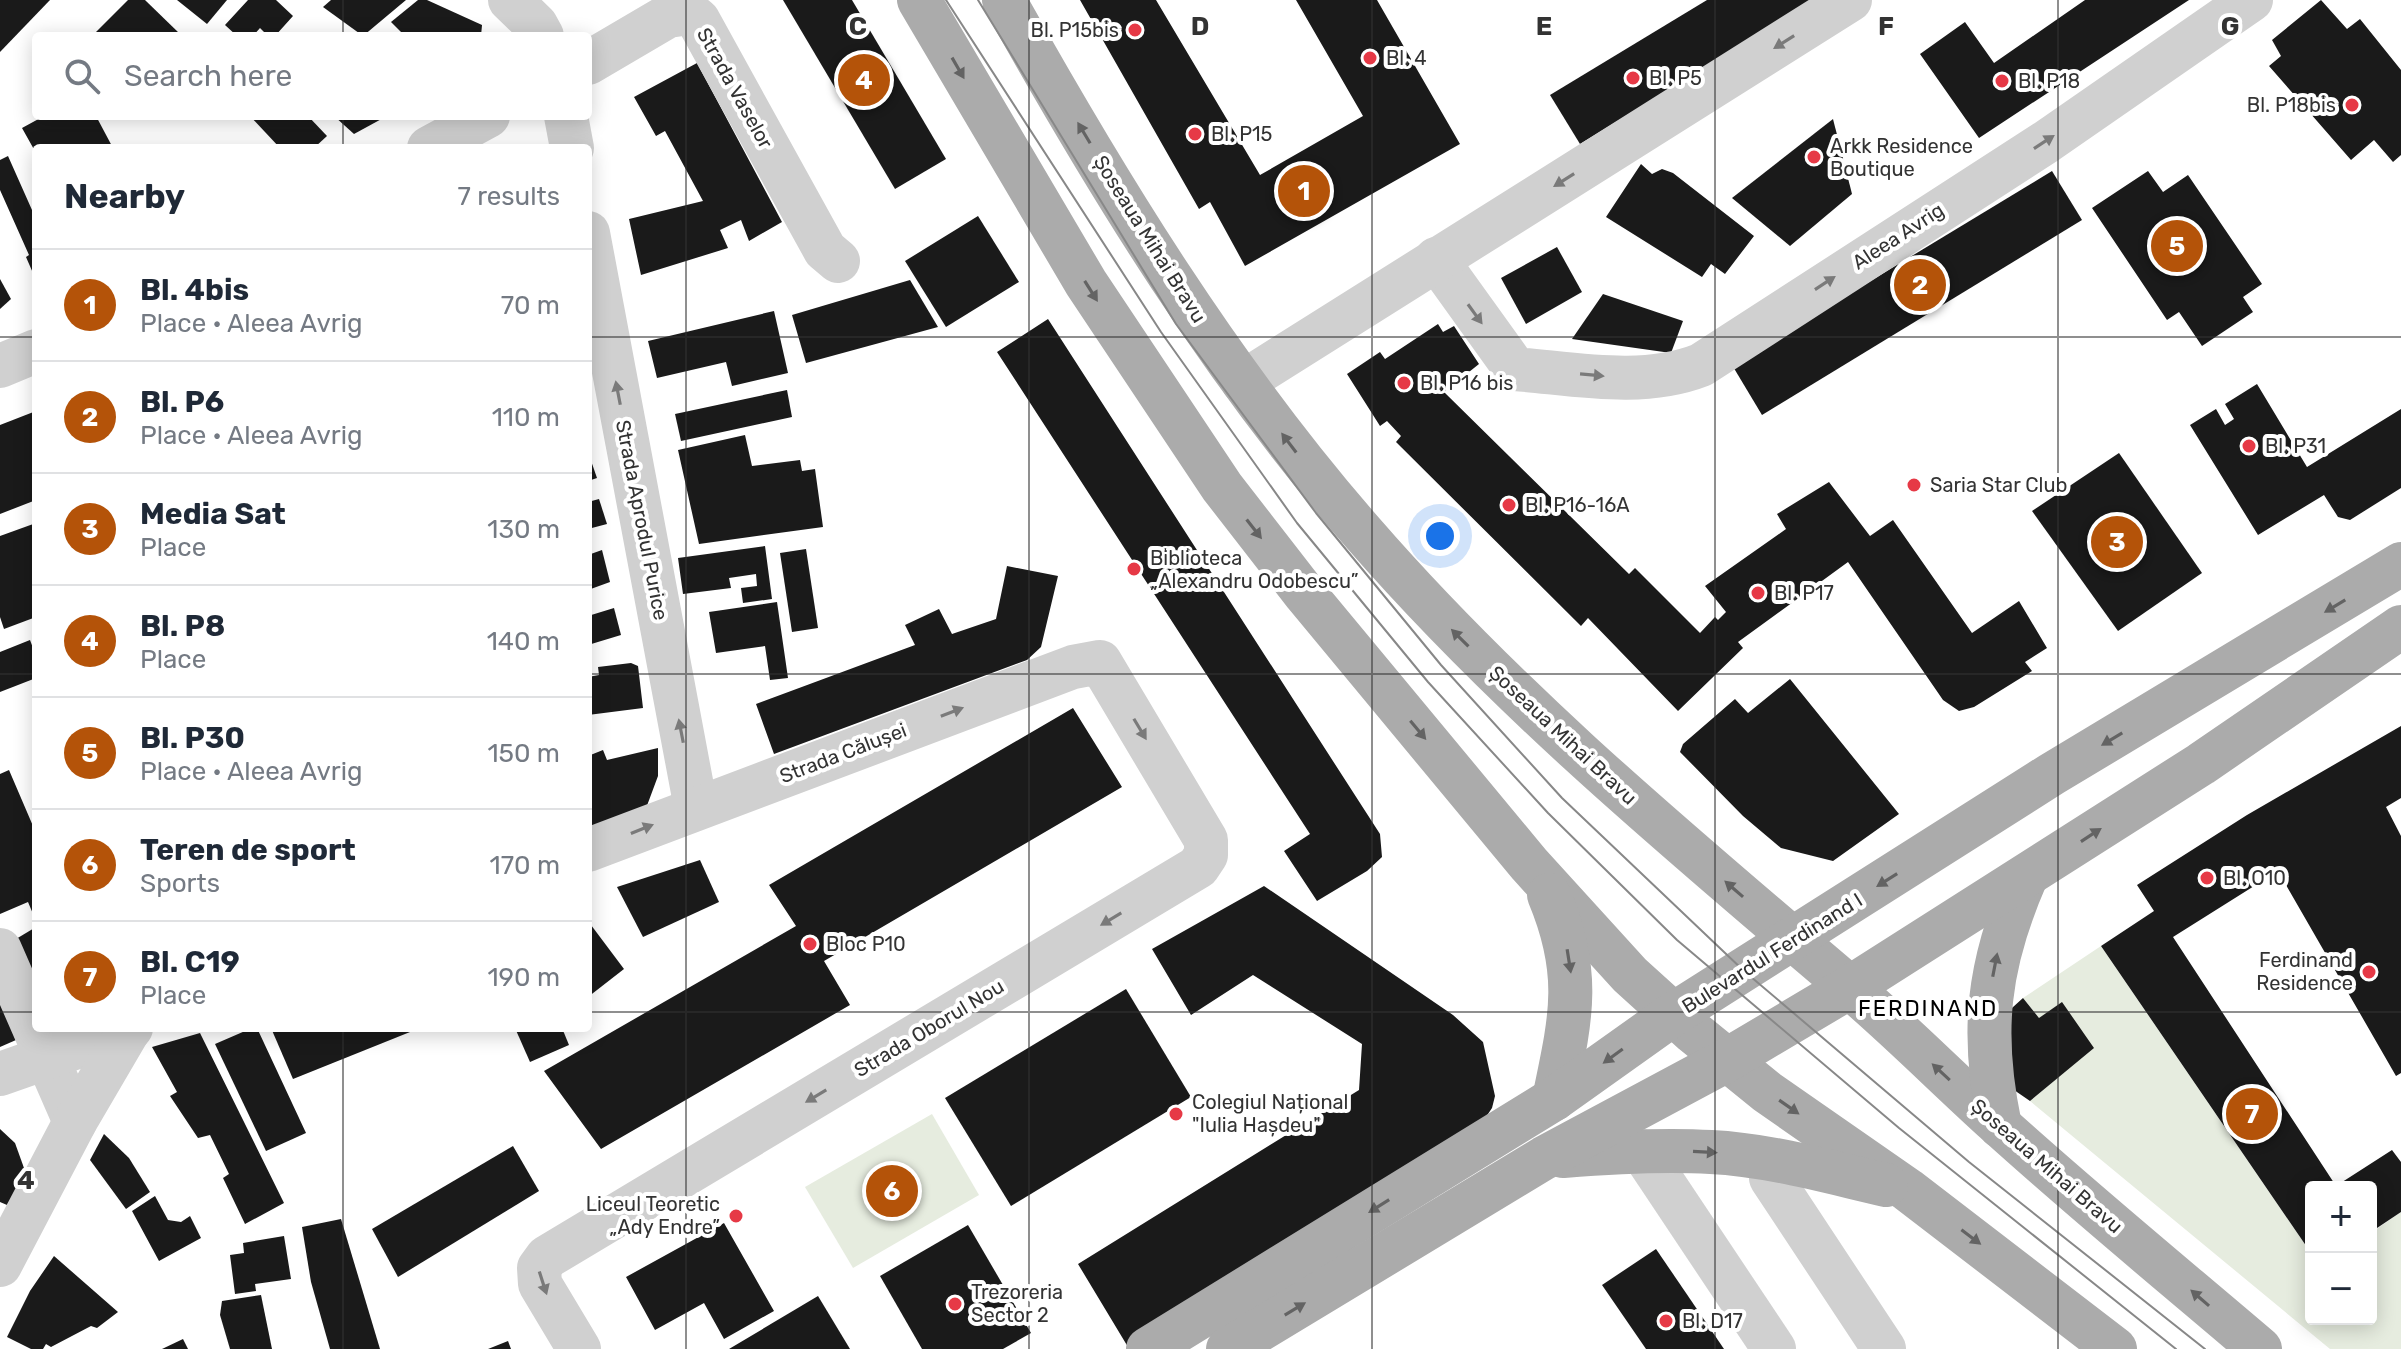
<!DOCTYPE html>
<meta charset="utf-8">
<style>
:root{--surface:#fff;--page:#f6f6f7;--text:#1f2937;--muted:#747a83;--line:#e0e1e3;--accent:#b45309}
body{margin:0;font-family:Rubik,sans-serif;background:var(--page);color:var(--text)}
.controls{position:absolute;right:24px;bottom:24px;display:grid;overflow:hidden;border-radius:8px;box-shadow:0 4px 20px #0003}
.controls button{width:72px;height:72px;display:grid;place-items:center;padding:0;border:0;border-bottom:2px solid var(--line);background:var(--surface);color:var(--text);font:40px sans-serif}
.you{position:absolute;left:1440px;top:536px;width:28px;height:28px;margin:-20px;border:6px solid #fff;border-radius:50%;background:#1a73e8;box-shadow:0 0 0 12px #1a73e833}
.badge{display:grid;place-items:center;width:52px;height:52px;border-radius:50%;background:var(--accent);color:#fff;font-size:26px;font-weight:700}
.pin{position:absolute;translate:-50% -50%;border:4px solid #fff;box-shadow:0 2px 8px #0006}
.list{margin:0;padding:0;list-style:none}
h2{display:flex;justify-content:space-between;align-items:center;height:104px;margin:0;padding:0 32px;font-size:34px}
h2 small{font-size:26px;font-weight:400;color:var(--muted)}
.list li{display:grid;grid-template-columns:52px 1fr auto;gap:24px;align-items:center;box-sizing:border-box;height:112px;padding:0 32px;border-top:2px solid var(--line)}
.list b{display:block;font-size:30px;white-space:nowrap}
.list p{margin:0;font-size:26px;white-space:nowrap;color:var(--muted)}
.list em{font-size:26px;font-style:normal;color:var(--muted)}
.icon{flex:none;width:44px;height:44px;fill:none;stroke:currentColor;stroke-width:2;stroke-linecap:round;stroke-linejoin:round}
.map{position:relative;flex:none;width:2401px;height:1349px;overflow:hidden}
.search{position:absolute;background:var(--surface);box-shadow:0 4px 20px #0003;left:32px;top:32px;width:560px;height:88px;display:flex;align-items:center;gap:20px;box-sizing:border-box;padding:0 28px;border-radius:8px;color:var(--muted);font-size:30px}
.panel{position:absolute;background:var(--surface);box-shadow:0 4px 20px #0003;left:32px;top:144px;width:560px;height:888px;border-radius:8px}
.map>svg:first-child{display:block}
.garden{fill:#e6ecdf}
.building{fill:#1a1a1a}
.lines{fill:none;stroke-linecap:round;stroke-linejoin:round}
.minor{stroke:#d0d0d0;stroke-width:44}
.major{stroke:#ababab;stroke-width:44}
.tram{stroke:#888;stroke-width:2}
.oneway{fill:#7a7a7a}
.oneway2{fill:#636363}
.grid{fill:none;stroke:#333;stroke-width:2;stroke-opacity:0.55}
.poi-dot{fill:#e63946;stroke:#fff;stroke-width:3}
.labels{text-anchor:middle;stroke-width:8;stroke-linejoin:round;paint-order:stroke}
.poi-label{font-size:20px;fill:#333;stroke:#fff;text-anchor:start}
.street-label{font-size:20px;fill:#333;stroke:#fff}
.neighbourhood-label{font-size:22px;letter-spacing:2px;fill:#000;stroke:#fff}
.grid-label{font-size:26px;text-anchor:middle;font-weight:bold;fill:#333;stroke:#fff;stroke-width:8;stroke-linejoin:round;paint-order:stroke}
</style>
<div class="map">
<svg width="2401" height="1349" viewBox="0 0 2401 1349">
<rect width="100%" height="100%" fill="#fff"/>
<g class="garden">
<polygon points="2101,946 2311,1253 2311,1319 2371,1319 2371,1233 2401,1212 2401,1349 2330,1349 2030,1101 2093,1048 2039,1018 2023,998"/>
<polygon points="932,1114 979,1195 853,1268 805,1187"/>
</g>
<g class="building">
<polygon points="0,0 50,0 0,52"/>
<polygon points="128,0 145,0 180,34 92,36"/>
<polygon points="177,0 227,0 207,24"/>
<polygon points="248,0 276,0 293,16 275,36 268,36 260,28 253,36 237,36 225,25"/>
<polygon points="331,0 406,0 363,36 323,7"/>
<polygon points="418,0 427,0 482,25 481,36 405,36 391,22"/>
<polygon points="783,0 852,0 946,159 895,189"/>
<polygon points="1080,0 1156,0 1260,175 1363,116 1296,0 1377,0 1460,144 1245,266 1210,202 1199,209"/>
<polygon points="1707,0 1815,0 1580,144 1550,95"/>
<polygon points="2085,0 2189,0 1979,138 1920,54 1965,22 1994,63"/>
<polygon points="2321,0 2347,29 2360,19 2401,70 2401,155 2393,162 2374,140 2351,160 2269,66 2281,56 2272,40"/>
<polygon points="697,63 782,222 749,241 741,220 720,230 728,248 641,275 629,219 703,201 665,131 656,136 634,97"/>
<polygon points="44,116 96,116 113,148 36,148 36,153 22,128"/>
<polygon points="250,116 308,116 327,136 314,148 280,148"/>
<polygon points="334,116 387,116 354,134"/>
<polygon points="1833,119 1852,194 1790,246 1732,198"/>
<polygon points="8,156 36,219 36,280 26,257 29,255 0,190 0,160"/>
<polygon points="1641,164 1652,174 1662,169 1673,173 1754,236 1725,274 1711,264 1702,277 1606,217"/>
<polygon points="2052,171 2082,220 1762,415 1732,365"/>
<polygon points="2148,171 2163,192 2188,175 2262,284 2243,297 2253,312 2202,346 2179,312 2167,320 2092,208"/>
<polygon points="978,216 1019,282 946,327 905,261"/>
<polygon points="1557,247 1582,292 1526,324 1501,278"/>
<polygon points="0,279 11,299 0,309"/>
<polygon points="910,280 938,327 806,363 792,315"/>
<polygon points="1603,294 1683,321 1671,353 1572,339"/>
<polygon points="774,311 788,373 732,386 726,362 657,378 648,341"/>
<polygon points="1048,319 1380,834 1382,857 1367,871 1317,901 1284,851 1310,834 997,352"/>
<polygon points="1438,324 1443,332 1454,326 1479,364 1444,392 1629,574 1635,568 1700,633 1715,617 1718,620 1726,612 1705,586 1786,529 1777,514 1829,482 1870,536 1893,520 1972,633 2019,601 2047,648 2025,662 2032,671 1974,707 1959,711 1943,700 1848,562 1738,642 1743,648 1678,711 1588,618 1581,626 1396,442 1401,436 1387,421 1380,426 1347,374 1380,352 1385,359"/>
<polygon points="2257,384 2307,467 2401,409 2401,488 2350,520 2338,517 2324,495 2258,535 2190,425 2216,409 2225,425 2234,419 2225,404"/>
<polygon points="787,390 792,417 681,441 675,414"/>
<polygon points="36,411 36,500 0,514 0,425"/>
<polygon points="745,435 752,466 800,460 802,471 815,469 823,527 699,544 678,450"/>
<polygon points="588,452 597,478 588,481"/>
<polygon points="2119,453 2202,573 2118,631 2032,511"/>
<polygon points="599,499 607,524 588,529 588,502"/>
<polygon points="36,523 36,617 4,629 0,617 0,536"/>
<polygon points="765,546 772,599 743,603 741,588 757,586 756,574 729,578 731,588 683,594 678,558"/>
<polygon points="806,549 818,628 792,632 780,553"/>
<polygon points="602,550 610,582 588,590 588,555"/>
<polygon points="1007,566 1058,576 1041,647 1027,660 774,754 756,704 915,645 905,625 939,609 952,634 996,619"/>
<polygon points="777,602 788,678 770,680 765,646 716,653 709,612"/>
<polygon points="614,608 621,635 588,645 588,616"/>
<polygon points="30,640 36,656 36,678 0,692 0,652"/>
<polygon points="631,663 638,666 643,708 588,715 588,677 599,675 598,667"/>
<polygon points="1790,679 1899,814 1833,861 1781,848 1743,816 1680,752 1683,744 1735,699 1748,713"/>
<polygon points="1073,708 1122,787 824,961 850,1005 601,1149 544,1071 796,926 769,885"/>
<polygon points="2401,726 2401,798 2386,807 2401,836 2401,1073 2396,1076 2278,871 2173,937 2336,1186 2392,1150 2401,1162 2401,1212 2371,1232 2371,1187 2311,1187 2311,1253 2101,946 2154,911 2137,885 2247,815"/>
<polygon points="658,748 658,776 645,811 590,827 588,756 603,750 607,760"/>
<polygon points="9,770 36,833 36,921 28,902 0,914 0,774"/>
<polygon points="700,860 719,902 643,937 617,887"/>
<polygon points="1264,886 1453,1015 1483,1042 1495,1096 1492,1108 1484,1120 1128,1347 1078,1264 1359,1090 1362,1044 1253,975 1191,1015 1152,949"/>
<polygon points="588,921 624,969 588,997"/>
<polygon points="36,927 36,1010 11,942"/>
<polygon points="1126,989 1191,1097 1011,1206 945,1098"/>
<polygon points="2023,998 2039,1018 2062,1002 2094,1048 2030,1101 2014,1090 2002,1017"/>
<polygon points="0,1001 16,1040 0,1047"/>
<polygon points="252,1028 257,1028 306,1133 266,1151 215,1044"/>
<polygon points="271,1028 420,1028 293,1079"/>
<polygon points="515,1028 562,1028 569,1045 530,1062"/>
<polygon points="200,1033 284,1203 245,1224 223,1178 229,1174 210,1135 198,1138 170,1096 177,1092 152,1047"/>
<polygon points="0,1129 15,1143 24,1168 24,1180 7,1205 0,1202"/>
<polygon points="104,1134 129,1158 150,1192 126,1209 90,1160"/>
<polygon points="513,1146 539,1191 398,1277 372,1229"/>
<polygon points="155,1196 168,1220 181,1222 190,1216 201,1238 159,1261 132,1211"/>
<polygon points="341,1219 380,1349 330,1349 311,1282 302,1227"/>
<polygon points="724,1223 774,1311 724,1339 704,1303 655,1330 626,1277"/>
<polygon points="968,1225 1031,1333 1003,1349 922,1349 880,1276"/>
<polygon points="284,1236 291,1279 255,1284 256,1291 235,1294 230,1255 244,1253 243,1243"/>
<polygon points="1656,1249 1686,1293 1724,1349 1646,1349 1602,1285"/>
<polygon points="54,1256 118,1312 97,1328 91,1326 51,1347 46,1344 43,1349 31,1349 7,1337 30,1291"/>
<polygon points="261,1295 272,1349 230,1349 220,1315 222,1301"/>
<polygon points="818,1296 850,1349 729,1349"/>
<polygon points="183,1339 188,1349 162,1349"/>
<polygon points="508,1341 511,1349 488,1349"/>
</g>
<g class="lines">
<g class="minor">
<polyline points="510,0 536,25 542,36"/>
<polyline points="588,63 668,16 689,13 698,20 825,250 838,261"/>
<polyline points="566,116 572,148"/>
<polyline points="429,148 488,116"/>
<polyline points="588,233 696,808"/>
<path d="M1436,259L1515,369C1576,374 1642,388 1701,365L2046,142L2251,0"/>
<polyline points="0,366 36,351"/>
<polyline points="1243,382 1850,0"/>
<polyline points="0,950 75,1122"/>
<polyline points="0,1074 131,1028"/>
<polyline points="1642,1151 1774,1349"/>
<polyline points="1771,1178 1884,1349"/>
<polyline points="0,1265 75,1122 130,1028"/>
<polyline points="579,1349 540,1284 539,1268 547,1257 1198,867 1206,855 1206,840 1100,662 1073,667 588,850"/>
</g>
<g class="major">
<polyline points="919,0 1086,283 1222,487 1305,594 1529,864 1630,975 1693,1032 1767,1092 1908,1190 2115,1349"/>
<path d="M1004,0C1108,186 1222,372 1363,533C1508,700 1679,842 1847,985C1899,1029 1947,1078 1998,1124C2083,1201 2172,1274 2260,1349"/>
<path d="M1549,895C1582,974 1571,1018 1554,1099"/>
<path d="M2000,1126C1980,1032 1988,964 2026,877"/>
<path d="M1563,1156C1612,1152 1661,1149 1711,1152C1770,1155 1829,1172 1886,1185"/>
<polyline points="1148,1349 1554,1099 1672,1015 2052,774 2401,564"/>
<polyline points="1228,1349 1544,1158 1727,1060 1860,981 2201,764 2401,627"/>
</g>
<g class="tram">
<polyline points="946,0 1161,332 1297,523 1428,682 1548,813 1677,940 1899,1128 2176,1349"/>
<polyline points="978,0 1176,324 1316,513 1441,665 1562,798 1744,971 1969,1162 2205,1349"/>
</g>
</g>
<defs><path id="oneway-solid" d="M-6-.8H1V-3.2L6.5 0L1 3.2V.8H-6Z" transform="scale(2)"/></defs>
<g class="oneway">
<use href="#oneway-solid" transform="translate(1784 42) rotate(148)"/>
<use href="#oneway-solid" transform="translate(2044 142) rotate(-33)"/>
<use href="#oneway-solid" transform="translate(1564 180) rotate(148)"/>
<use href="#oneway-solid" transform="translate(1825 283) rotate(-33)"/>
<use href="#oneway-solid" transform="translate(1475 314) rotate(54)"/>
<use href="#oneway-solid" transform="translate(1592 375) rotate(5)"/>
<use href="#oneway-solid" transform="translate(618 393) rotate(-101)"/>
<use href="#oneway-solid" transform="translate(952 712) rotate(-21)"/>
<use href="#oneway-solid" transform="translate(1140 729) rotate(59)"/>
<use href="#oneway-solid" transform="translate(681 731) rotate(-101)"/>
<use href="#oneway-solid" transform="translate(642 829) rotate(-22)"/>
<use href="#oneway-solid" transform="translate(1111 919) rotate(149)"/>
<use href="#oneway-solid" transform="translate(816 1096) rotate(149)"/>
<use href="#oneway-solid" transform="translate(543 1283) rotate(72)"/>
</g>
<g class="oneway2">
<use href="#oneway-solid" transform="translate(958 68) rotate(60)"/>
<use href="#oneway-solid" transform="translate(1084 133) rotate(-121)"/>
<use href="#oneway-solid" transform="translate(1091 291) rotate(58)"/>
<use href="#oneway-solid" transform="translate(1289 443) rotate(-127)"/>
<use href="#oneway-solid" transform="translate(1254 529) rotate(52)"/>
<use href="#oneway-solid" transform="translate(2335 606) rotate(149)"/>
<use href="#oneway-solid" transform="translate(1460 638) rotate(-135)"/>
<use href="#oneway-solid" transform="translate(1418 730) rotate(50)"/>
<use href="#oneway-solid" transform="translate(2112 739) rotate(149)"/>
<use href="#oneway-solid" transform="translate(2091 835) rotate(-33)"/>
<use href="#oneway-solid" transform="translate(1887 880) rotate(148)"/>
<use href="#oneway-solid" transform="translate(1734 889) rotate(-139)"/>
<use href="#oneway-solid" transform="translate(1569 961) rotate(81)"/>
<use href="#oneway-solid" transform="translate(1995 965) rotate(-79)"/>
<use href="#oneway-solid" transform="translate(1613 1056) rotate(144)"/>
<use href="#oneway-solid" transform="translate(1941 1072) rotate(-137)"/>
<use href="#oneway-solid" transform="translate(1789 1107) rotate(35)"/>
<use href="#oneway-solid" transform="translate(1705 1152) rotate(3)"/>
<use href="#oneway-solid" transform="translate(1379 1206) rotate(148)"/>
<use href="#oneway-solid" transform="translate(1971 1237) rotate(37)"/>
<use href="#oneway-solid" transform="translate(2200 1298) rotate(-139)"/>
<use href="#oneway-solid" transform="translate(1295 1309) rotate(-31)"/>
</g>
<path class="grid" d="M343,0V36M686,0V1349M1029,0V1349M1372,0V1349M1715,0V1349M2058,0V1349M343,116V148M0,337H36M588,337H2401M0,674H36M588,674H2401M0,1012H36M588,1012H2401M343,1028V1349"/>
<g class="poi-dot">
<circle cx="1135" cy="30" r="8"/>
<circle cx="1370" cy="58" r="8"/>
<circle cx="1633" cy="78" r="8"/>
<circle cx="2002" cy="81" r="8"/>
<circle cx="2352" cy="105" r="8"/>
<circle cx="1195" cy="134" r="8"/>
<circle cx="1814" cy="157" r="8"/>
<circle cx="1404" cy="383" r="8"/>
<circle cx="2249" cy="446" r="8"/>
<circle cx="1914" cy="485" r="8"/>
<circle cx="1509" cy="505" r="8"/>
<circle cx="1134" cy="569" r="8"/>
<circle cx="1758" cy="593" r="8"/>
<circle cx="2207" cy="878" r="8"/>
<circle cx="810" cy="944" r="8"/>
<circle cx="2369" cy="972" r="8"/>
<circle cx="1176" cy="1114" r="8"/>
<circle cx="736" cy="1216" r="8"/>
<circle cx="955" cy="1304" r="8"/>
<circle cx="1666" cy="1321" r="8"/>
</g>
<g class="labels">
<g class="poi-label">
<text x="1119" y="37" text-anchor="end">Bl. P15bis</text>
<text x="1386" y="65">Bl. 4</text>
<text x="1649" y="85">Bl. P5</text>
<text x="2018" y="88">Bl. P18</text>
<text x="2336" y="112" text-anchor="end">Bl. P18bis</text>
<text x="1211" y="141">Bl. P15</text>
<text x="1830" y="153">Arkk Residence<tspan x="1830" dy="23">Boutique</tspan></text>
<text x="1420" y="390">Bl. P16 bis</text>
<text x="2265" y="453">Bl. P31</text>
<text x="1930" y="492">Saria Star Club</text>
<text x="1525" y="512">Bl. P16-16A</text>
<text x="1150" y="565">Biblioteca<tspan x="1150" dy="23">„Alexandru Odobescu”</tspan></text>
<text x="1774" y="600">Bl. P17</text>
<text x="2223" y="885">Bl. O10</text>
<text x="826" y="951">Bloc P10</text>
<text x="2353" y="967" text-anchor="end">Ferdinand<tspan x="2353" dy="23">Residence</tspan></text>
<text x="1192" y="1109">Colegiul Național<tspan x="1192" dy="23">"Iulia Hașdeu"</tspan></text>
<text x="720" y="1211" text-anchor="end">Liceul Teoretic<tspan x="720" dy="23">„Ady Endre”</tspan></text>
<text x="971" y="1299">Trezoreria<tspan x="971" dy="23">Sector 2</tspan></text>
<text x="1682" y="1328">Bl. D17</text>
</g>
<g class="street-label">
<text transform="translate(735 88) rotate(61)" y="7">Strada Vaselor</text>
<text transform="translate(1898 236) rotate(-33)" y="7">Aleea Avrig</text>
<text transform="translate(1150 239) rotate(58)" y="7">Șoseaua Mihai Bravu</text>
<text transform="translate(642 520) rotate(79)" y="7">Strada Aprodul Purice</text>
<text transform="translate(1563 735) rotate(43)" y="7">Șoseaua Mihai Bravu</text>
<text transform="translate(843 753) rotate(-21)" y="7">Strada Călușei</text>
<text transform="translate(1772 953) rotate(-32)" y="7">Bulevardul Ferdinand I</text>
<text transform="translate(929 1028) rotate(-31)" y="7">Strada Oborul Nou</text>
<text transform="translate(2047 1166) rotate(41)" y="7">Șoseaua Mihai Bravu</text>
</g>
<g class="neighbourhood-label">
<text x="1928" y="1016">FERDINAND</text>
</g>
</g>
<g class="grid-label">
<text x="858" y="35">C</text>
<text x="1200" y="35">D</text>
<text x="1544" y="35">E</text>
<text x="1886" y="35">F</text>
<text x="2230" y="35">G</text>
<text x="26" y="1189">4</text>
</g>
</svg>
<div class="controls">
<button>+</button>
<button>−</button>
</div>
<div class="you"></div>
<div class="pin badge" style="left:1304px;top:191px">1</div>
<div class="pin badge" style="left:1920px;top:285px">2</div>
<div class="pin badge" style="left:2117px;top:542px">3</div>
<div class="pin badge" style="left:864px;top:80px">4</div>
<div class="pin badge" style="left:2177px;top:246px">5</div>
<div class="pin badge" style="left:892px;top:1191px">6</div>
<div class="pin badge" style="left:2252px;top:1114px">7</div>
<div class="search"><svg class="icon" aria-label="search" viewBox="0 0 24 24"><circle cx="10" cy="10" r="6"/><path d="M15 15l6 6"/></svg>Search here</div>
<section class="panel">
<h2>Nearby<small>7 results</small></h2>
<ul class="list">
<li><span class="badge">1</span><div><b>Bl. 4bis</b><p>Place · Aleea Avrig</p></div><em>70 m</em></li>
<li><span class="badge">2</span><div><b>Bl. P6</b><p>Place · Aleea Avrig</p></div><em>110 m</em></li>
<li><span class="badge">3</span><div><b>Media Sat</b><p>Place</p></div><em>130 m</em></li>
<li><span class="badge">4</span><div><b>Bl. P8</b><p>Place</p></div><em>140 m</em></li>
<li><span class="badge">5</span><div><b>Bl. P30</b><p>Place · Aleea Avrig</p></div><em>150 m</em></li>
<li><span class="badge">6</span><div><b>Teren de sport</b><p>Sports</p></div><em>170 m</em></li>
<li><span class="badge">7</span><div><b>Bl. C19</b><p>Place</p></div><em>190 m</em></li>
</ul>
</section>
</div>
